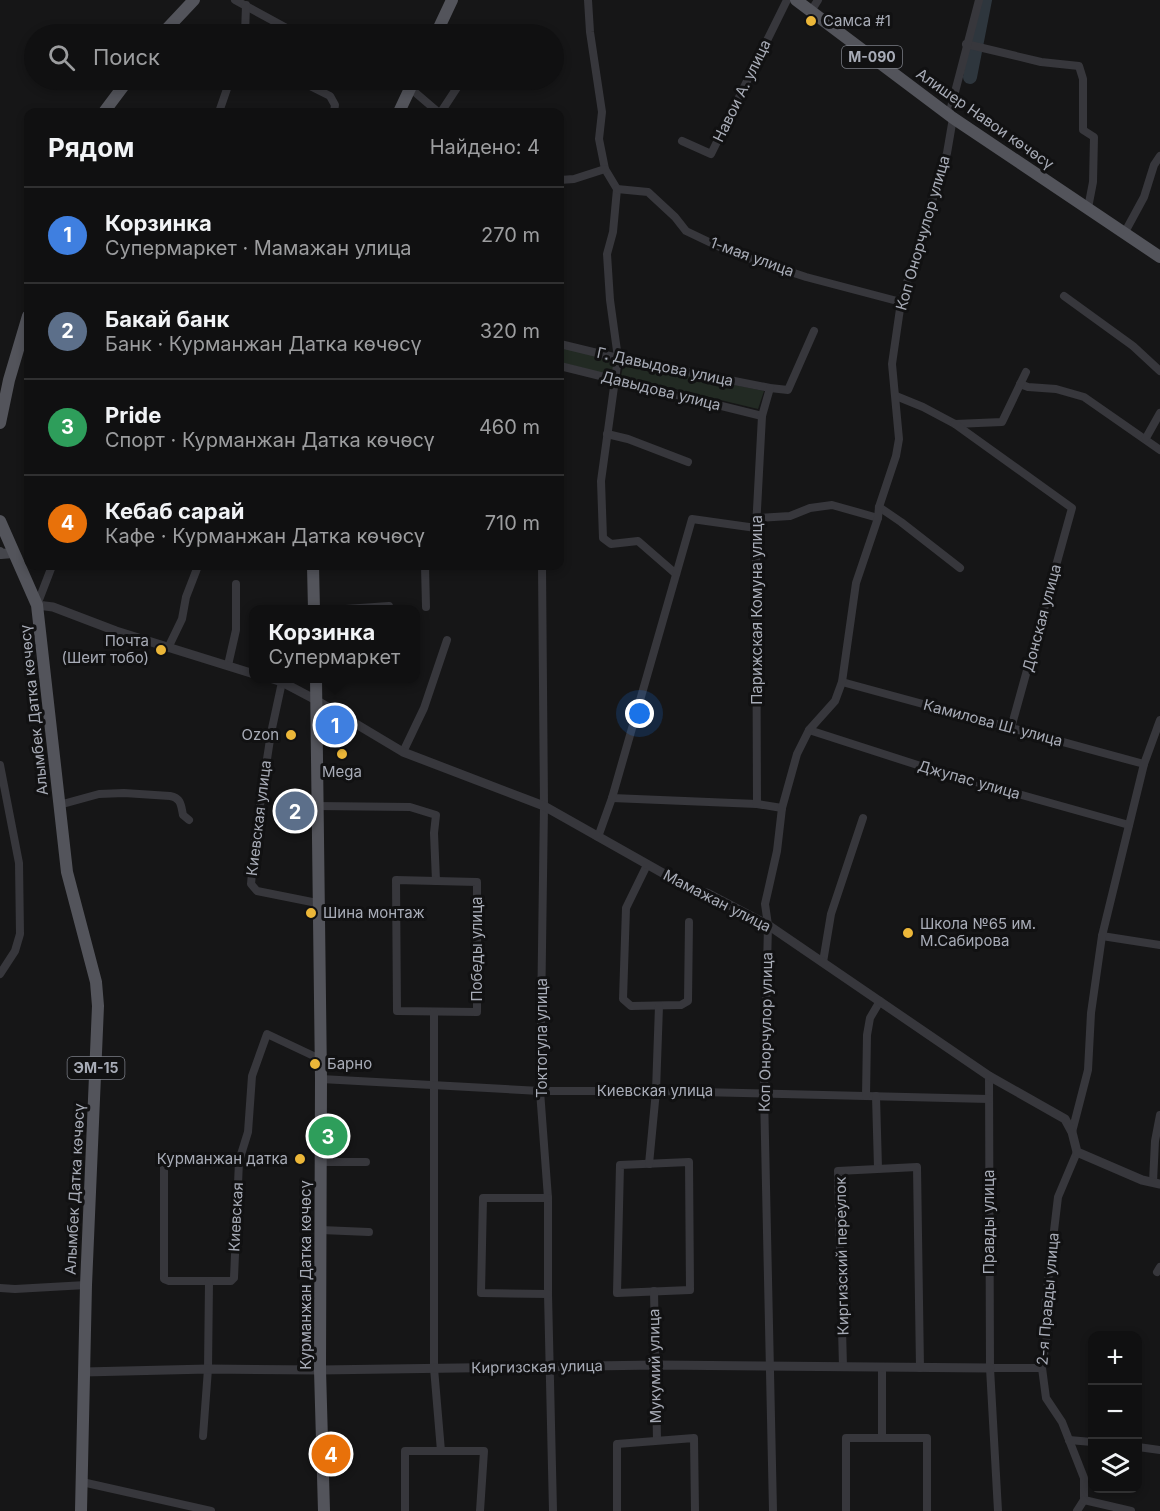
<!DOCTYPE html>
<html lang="ru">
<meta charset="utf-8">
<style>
:root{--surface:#101011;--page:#1e1e1f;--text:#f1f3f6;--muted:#9c9d9f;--line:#303031;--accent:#ecb739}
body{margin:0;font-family:Inter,sans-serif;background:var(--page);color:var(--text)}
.controls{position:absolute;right:18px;bottom:18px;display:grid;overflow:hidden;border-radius:12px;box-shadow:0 3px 9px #0003}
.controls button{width:54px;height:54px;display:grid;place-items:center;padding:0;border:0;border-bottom:2px solid var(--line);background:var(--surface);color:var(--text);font:30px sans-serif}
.you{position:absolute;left:640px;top:714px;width:21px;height:21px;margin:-15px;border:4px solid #fff;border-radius:50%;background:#1a73e8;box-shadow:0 0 0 9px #1a73e833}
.badge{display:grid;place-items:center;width:39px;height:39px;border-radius:50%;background:var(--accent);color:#fff;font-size:20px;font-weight:700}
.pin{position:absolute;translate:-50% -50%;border:3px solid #fff;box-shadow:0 2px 6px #0006}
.popup{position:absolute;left:249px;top:605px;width:171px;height:78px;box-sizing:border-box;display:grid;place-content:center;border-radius:12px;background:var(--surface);filter:drop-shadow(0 2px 4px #0005);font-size:20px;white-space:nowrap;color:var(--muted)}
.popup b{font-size:22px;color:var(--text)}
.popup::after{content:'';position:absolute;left:50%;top:100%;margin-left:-12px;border:12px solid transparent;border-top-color:var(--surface)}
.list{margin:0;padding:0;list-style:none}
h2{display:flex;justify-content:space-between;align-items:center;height:78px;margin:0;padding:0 24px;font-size:26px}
h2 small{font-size:20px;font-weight:400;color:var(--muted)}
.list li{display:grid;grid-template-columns:39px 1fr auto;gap:18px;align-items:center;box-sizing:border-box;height:96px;padding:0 24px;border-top:2px solid var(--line)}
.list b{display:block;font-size:22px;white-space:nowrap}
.list p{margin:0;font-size:20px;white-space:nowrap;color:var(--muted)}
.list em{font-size:20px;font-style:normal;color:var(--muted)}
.icon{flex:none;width:33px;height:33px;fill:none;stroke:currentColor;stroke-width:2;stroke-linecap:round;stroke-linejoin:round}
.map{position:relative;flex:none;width:1160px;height:1511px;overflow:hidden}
.search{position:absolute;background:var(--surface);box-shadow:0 3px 9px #0003;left:24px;top:24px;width:540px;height:66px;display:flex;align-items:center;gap:15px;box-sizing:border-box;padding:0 21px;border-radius:33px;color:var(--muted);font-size:22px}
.panel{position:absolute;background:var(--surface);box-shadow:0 3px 9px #0003;left:24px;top:108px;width:540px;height:462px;border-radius:12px}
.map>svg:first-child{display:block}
.green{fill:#222a23}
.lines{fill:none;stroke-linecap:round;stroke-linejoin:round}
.river{stroke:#2e363d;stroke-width:14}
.minor{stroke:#37373c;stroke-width:8}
.tertiary{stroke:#37373c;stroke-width:9}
.secondary{stroke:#45464c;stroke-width:10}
.primary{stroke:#53545b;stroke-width:12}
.poi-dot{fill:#ecb739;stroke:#111112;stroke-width:2}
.labels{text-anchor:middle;stroke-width:6;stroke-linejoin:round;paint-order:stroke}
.shield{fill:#111112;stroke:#7b7e86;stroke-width:1.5}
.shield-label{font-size:14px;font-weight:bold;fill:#a8acb7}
.poi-label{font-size:15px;fill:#a8acb7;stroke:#111112;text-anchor:start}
.street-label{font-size:15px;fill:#a8acb7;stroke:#111112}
</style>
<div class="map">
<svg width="1160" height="1511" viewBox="0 0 1160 1511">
<rect width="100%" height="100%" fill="#161617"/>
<g class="green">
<polygon points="560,347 615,360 612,376 560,362"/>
<polygon points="624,362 764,391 758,409 621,376"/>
</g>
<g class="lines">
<polyline class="river" points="970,77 985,0"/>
<g class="minor">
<polyline points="235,0 292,31 292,34"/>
<polyline points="588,0 590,32 602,112 599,139 605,169 617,189 613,232 607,254 610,300 618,358 601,481 603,538 611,544 638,541 676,574"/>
<polyline points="811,11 818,0"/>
<polyline points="245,34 246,5"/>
<polyline points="966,44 1041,62 1079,66 1083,79 1083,130 1094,137 1093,182 1088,208"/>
<polyline points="298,80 330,96 335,105 334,112"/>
<polyline points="410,88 438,112"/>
<polyline points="219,112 230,80"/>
<polyline points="441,112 462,80"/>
<polyline points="949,115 979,0"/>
<polyline points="682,141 711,154 787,0"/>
<polyline points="560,180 574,179 605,169"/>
<polyline points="617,189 648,192 675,217 686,231 730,252 806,277 901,302"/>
<polyline points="1125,232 1144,197 1154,165 1160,156"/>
<polyline points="1064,296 1133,346 1160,371"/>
<polyline points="560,344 618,358 770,388 788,390 814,331"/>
<polyline points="560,366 762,416"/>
<polyline points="1020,384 1028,387 1056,389 1084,397 1160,450"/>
<polyline points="896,396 923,407 955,424 1002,422 1026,372"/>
<polyline points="955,424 1072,508 1011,728"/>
<polyline points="607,434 628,439 688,462"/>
<polyline points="1146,438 1160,413"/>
<polyline points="879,507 901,522 960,568"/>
<polyline points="757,518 790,516 810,508 832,505 878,518"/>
<polyline points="425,566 426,607"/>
<polyline points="542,566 544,806 540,1091 548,1198 548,1294 553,1511"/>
<polyline points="37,605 52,566"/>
<polyline points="331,610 389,606"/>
<polyline points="168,648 182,619 186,597 198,566"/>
<polyline points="228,665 236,630 236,584"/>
<polyline points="282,682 271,733 256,831 251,884 257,891 317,903"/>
<polyline points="842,682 1144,764"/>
<polyline points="809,730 933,770 1129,825"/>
<polyline points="403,752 424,708 447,640"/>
<polyline points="0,765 19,863 20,934 15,951 0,974"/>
<polyline points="612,798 757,804 782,808"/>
<polyline points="757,804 756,528 762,416 770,388"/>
<path d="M59,805L99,794L124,793L170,796C181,798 181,805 183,815L189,820"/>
<polyline points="317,806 410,807 436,815 434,833 436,881"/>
<polyline points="598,837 612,798 692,519 756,528"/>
<polyline points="647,865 626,908 623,999 631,1006 681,1005 688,1001 689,922"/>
<polygon points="396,880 477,882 477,1012 397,1011"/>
<polyline points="1102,936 1160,945"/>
<polyline points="823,962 831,914 863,818"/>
<polyline points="434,1012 434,1368 441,1451"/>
<polyline points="989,1076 990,1368 998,1511"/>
<polyline points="321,1079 540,1091 656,1091 989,1099"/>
<polyline points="866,1096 867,1035 870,1018 880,1001"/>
<polyline points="876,1096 878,1168"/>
<polyline points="1072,1132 1088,1070 1091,1013 1102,936 1144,764 1160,720"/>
<polyline points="1077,1152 1058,1197 1045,1307 1048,1329 1042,1368 1046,1398 1062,1422 1084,1478 1084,1500 1077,1511"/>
<polyline points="164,1159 164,1279 169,1281 231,1281 234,1278 239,1161 248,1132 252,1076 267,1034 320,1059"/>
<polyline points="321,1162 366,1162"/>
<polygon points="689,1162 690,1290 617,1293 620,1165"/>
<polyline points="649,1164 656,1091 659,1006"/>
<polyline points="1153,1182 1155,1141 1160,1115"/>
<polyline points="321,1230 369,1232"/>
<polyline points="1157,1272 1160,1267"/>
<polyline points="0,1288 15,1289 86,1285"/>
<polyline points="654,1291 657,1440"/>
<polyline points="548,1294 481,1293 483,1198 548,1198"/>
<polyline points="843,1367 838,1171 917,1167 920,1368"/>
<polyline points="990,1368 1042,1368"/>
<polyline points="203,1436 208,1369 209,1282"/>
<polyline points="882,1437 882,1367"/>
<polyline points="1069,1440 1092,1442"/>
<polyline points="1138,1447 1160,1450"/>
<polyline points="82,1482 211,1511"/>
<polyline points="1084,1500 1131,1511"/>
<polyline points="405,1511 405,1451 484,1451 480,1511"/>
<polyline points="617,1511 617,1444 694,1438 695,1511"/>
<polyline points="773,1511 764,1093 768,925 765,904 777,851 782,808 797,754 809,730 835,701 842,682 856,583 878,518 879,507 896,456 899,439 892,364 901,302 947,153 953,118"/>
<polyline points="846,1511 846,1438 927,1438 927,1511"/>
</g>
<g class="tertiary">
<polyline points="37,605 53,607 116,631 254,674"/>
<polyline points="270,678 282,682 316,700 403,752 544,806 691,889 707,893 768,925 989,1076 1065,1119 1072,1132 1077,1152 1142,1180 1160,1184"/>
<polyline points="84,1372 208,1369 320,1370 656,1365 990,1368"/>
</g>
<polyline class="secondary" points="0,552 1,554 13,553"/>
<g class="primary">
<polyline points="796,0 953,118 1160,257"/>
<polyline points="162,34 194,0"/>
<polyline points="436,34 452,0"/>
<polyline points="104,112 128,80"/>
<polyline points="399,112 414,80"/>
<polyline points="0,423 9,380 28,316"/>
<polyline points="0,521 37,605 67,872 96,982 98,1006 86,1285 81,1511"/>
<polyline points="313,566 314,610"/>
<polyline points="316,678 321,1079 320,1370 324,1511"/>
</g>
</g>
<g class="poi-dot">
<circle cx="811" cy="21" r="6"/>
<circle cx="161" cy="650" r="6"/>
<circle cx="291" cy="735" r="6"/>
<circle cx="342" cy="754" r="6"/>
<circle cx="311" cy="913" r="6"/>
<circle cx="908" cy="933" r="6"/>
<circle cx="315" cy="1064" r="6"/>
<circle cx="300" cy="1159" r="6"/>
</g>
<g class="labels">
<g class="shield">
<rect x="842" y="46" width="60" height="22" rx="4.5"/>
<rect x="67.5" y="1057" width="57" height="22" rx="4.5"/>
</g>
<g class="shield-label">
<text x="872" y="62">М-090</text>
<text x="96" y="1073">ЭМ-15</text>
</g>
<g class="poi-label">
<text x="823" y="26">Самса #1</text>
<text x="149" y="646" text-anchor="end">Почта<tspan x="149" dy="17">(Шеит тобо)</tspan></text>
<text x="279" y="740" text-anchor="end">Ozon</text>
<text x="342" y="777" text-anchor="middle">Mega</text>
<text x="323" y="918">Шина монтаж</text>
<text x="920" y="929">Школа №65 им.<tspan x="920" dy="17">М.Сабирова</tspan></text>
<text x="327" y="1069">Барно</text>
<text x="288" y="1164" text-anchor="end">Курманжан датка</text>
</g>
<g class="street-label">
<text transform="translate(742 91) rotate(-64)" y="5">Навои А. улица</text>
<text transform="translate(985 119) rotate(35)" y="5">Алишер Навои көчөсү</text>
<text transform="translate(923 233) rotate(-74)" y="5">Коп Онорчулор улица</text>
<text transform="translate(752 257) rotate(20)" y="5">1-мая улица</text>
<text transform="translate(665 367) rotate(12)" y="5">Г. Давыдова улица</text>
<text transform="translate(661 391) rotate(14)" y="5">Давыдова улица</text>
<text transform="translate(757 610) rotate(-90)" y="5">Парижская Комуна улица</text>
<text transform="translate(1042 618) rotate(-75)" y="5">Донская улица</text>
<text transform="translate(34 710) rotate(-96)" y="5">Алымбек Датка көчөсү</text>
<text transform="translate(993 723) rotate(15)" y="5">Камилова Ш. улица</text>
<text transform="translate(969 780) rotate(16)" y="5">Джупас улица</text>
<text transform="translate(259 818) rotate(-83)" y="5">Киевская улица</text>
<text transform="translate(717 901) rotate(27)" y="5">Мамажан улица</text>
<text transform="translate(477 949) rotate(-90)" y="5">Победы улица</text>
<text transform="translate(766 1032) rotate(-89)" y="5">Коп Онорчулор улица</text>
<text transform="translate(542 1038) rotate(-90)" y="5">Токтогула улица</text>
<text x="655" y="1096">Киевская улица</text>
<text transform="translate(75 1189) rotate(-87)" y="5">Алымбек Датка көчөсү</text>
<text transform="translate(236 1217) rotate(-87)" y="5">Киевская</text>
<text transform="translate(989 1222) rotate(-90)" y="5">Правды улица</text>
<text transform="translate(842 1256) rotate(-91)" y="5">Киргизский переулок</text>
<text transform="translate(306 1275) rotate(-90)" y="5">Курманжан Датка көчөсү</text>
<text transform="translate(1048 1299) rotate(-85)" y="5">2-я Правды улица</text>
<text transform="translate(655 1366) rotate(-91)" y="5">Мукумий улица</text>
<text transform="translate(537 1367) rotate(-1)" y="5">Киргизская улица</text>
</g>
</g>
</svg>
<div class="controls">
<button>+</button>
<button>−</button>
<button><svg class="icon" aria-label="layers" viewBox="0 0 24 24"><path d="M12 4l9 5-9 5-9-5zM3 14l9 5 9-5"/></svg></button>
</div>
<div class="you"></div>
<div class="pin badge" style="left:335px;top:725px;background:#3f7fe0">1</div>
<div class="popup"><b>Корзинка</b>Супермаркет</div>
<div class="pin badge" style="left:295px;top:811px;background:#5c6f8a">2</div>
<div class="pin badge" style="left:328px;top:1136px;background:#2e9e5b">3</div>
<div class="pin badge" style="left:331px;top:1454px;background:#e8710a">4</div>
<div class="search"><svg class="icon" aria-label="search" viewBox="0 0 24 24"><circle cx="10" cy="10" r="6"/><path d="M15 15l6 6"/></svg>Поиск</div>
<section class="panel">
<h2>Рядом<small>Найдено: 4</small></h2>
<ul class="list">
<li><span class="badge" style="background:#3f7fe0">1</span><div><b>Корзинка</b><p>Супермаркет · Мамажан улица</p></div><em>270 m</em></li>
<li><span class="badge" style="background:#5c6f8a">2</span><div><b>Бакай банк</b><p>Банк · Курманжан Датка көчөсү</p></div><em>320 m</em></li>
<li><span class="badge" style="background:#2e9e5b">3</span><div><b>Pride</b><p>Спорт · Курманжан Датка көчөсү</p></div><em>460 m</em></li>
<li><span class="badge" style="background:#e8710a">4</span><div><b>Кебаб сарай</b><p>Кафе · Курманжан Датка көчөсү</p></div><em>710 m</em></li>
</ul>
</section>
</div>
